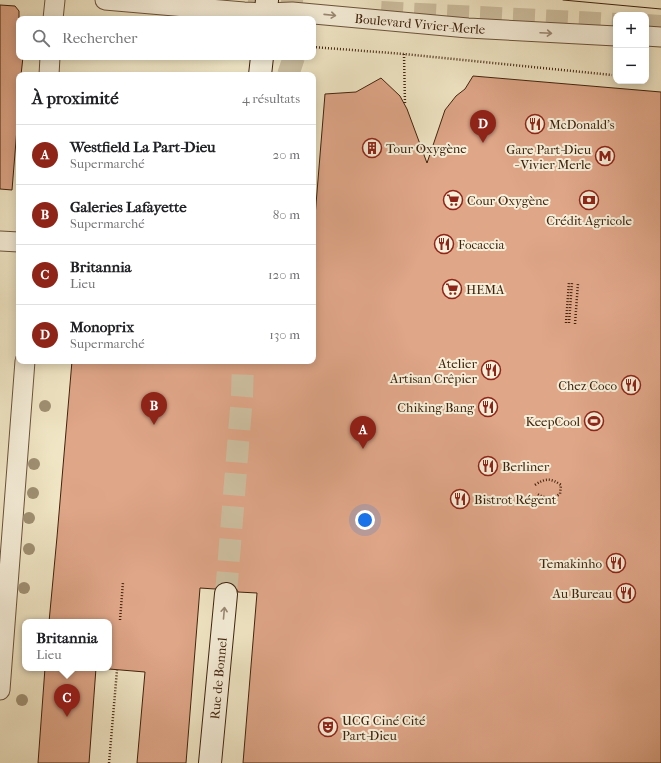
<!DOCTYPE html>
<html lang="fr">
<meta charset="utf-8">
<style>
:root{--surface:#fff;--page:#f2f2f2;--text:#202124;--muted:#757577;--line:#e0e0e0;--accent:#8f2418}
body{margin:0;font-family:"IM FELL French Canon",serif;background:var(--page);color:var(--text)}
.controls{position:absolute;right:12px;top:12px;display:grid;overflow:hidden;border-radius:8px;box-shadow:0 2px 10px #0003}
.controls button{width:36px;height:36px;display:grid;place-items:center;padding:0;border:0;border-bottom:1px solid var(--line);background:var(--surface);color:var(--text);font:20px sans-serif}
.you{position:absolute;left:365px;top:520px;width:14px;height:14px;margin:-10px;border:3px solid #fff;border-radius:50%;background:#1a73e8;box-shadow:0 0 0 6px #1a73e833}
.badge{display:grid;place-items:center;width:26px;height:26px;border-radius:50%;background:var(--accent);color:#fff;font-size:13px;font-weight:700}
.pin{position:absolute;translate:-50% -33px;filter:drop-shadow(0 1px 2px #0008)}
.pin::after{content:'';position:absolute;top:21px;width:14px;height:12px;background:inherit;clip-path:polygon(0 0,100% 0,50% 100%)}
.popup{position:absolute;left:22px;top:619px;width:90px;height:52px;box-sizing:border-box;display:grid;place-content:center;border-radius:8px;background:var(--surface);filter:drop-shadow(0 1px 3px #0005);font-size:13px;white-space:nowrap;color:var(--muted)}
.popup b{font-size:15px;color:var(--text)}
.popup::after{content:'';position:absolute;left:50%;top:100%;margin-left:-8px;border:8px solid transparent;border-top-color:var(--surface)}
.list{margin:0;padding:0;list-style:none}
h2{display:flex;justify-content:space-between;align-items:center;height:52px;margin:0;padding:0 16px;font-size:17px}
h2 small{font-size:13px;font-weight:400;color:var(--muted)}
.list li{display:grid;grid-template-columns:26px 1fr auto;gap:12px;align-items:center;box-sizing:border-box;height:60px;padding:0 16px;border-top:1px solid var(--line)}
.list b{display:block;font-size:15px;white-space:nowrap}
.list p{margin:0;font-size:13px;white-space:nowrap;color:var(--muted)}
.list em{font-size:13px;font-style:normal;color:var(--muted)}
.icon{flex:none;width:22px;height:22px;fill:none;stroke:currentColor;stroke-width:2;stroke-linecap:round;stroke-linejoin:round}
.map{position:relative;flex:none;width:661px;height:763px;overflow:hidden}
.search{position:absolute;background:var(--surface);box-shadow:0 2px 10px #0003;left:16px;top:16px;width:300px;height:44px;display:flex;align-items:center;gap:10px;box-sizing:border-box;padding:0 14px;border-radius:8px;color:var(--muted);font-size:15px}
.panel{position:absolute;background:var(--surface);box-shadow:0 2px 10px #0003;left:16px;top:72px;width:300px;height:292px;border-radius:8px}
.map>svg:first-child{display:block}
.building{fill:#dfa688;stroke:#40220d}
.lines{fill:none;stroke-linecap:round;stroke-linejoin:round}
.secondary-tunnel{stroke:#cec0a1;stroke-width:22;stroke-dasharray:22 11;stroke-linecap:butt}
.street-casing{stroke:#6c533b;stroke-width:21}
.secondary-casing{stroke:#40220d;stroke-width:24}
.path{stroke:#40220d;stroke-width:2.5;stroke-dasharray:1 2;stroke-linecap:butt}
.street{stroke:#f6efda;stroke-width:19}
.secondary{stroke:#f6efda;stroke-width:22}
.tram{stroke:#40220d;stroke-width:1}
.tree{fill:#a09174}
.oneway{stroke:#9b8874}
.labels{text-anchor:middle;stroke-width:4;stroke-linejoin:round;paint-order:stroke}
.street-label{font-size:13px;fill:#40220d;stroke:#f6efda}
.poi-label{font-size:13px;fill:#40220d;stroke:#f6efda;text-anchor:start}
</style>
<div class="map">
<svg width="661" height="763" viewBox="0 0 661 763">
<rect width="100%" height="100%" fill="#f1e7c6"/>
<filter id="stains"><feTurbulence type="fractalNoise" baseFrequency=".005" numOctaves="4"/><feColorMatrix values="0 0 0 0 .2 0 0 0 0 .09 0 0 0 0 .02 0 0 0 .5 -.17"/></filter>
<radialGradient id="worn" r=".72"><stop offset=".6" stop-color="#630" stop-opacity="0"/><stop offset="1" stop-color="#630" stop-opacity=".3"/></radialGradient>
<g class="building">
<polygon points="0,5 15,6 19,11 19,57 23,57 21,75 19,75 19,104 12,190 0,189"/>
<polygon points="473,76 661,92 661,763 243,763 257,593 238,592 234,584 227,582 220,583 215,589 200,588 186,763 137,763 145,672 109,669 109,622 49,622 57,537 72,361 313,361 313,241 325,94 356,92 381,78 400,96 407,109 427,163 445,110 456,96 465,89"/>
<polygon points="45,668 96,668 89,763 38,763"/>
</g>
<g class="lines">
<g class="secondary-tunnel">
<polyline points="248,0 310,5"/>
<polyline points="381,12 616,24"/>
<polyline points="646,25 661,26"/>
<polyline points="288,75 294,57"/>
<polyline points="226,594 242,396 243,361"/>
</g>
<defs>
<g id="street">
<path id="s1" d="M105,0L244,12L266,13L292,12L468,28L616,36"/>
<polyline points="53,19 55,0"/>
<polyline points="646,36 661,37"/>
<polyline points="49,75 50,57"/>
<polyline points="0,241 19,242"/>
<polyline points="0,690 25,361"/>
</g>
<g id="secondary">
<polyline points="265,19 267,0"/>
<polyline points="260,75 262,57"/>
<path id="s2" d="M210,763L226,594"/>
</g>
</defs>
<use href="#street" class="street-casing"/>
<use href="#secondary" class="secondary-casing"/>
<g class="path">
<polyline points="313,47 404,54 612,75"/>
<polyline points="404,54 405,105"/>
<polyline points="566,323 569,282"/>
<polyline points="569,323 572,282"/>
<polyline points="575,324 578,283"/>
<path d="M535,485C545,478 551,478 561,485L560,494C551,499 545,499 536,493"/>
<polyline points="120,620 123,582"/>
<polyline points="109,763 117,670"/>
</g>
<use href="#street" class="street"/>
<use href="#secondary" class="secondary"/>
<polyline class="tram" points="563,0 661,9"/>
</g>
<g class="tree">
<circle cx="45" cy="406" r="6"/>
<circle cx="34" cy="464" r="6"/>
<circle cx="33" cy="493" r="6"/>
<circle cx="29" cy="518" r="6"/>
<circle cx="29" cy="549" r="6"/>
<circle cx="24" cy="588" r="6"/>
<circle cx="22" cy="700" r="6"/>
</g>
<defs><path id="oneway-shaft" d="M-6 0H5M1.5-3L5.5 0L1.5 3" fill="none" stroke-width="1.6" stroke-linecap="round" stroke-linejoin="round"/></defs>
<g class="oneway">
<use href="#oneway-shaft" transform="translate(330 15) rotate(6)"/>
<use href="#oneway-shaft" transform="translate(546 33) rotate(3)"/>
<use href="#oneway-shaft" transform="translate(224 613) rotate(-85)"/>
</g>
<defs>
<symbol id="restaurant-ring" viewBox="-11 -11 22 22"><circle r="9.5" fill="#f6efda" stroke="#8f2418" stroke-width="1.5"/><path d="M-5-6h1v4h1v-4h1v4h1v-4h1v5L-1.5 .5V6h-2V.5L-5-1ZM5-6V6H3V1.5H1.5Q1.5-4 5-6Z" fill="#8f2418"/></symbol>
<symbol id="building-ring" viewBox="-11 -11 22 22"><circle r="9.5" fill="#f6efda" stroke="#8f2418" stroke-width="1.5"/><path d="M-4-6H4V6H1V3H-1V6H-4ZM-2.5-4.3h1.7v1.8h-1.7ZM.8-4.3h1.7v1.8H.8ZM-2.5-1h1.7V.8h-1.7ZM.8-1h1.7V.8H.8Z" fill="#8f2418"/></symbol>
<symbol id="metro-ring" viewBox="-11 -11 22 22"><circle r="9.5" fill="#f6efda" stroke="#8f2418" stroke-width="1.5"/><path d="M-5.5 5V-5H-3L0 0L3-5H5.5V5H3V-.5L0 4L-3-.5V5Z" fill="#8f2418"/></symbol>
<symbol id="supermarket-ring" viewBox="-11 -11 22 22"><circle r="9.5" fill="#f6efda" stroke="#8f2418" stroke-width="1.5"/><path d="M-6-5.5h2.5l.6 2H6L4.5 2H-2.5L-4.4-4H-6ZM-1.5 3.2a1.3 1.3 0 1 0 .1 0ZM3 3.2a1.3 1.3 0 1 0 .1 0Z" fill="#8f2418"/></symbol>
<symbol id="bank-ring" viewBox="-11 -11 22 22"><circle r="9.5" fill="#f6efda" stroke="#8f2418" stroke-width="1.5"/><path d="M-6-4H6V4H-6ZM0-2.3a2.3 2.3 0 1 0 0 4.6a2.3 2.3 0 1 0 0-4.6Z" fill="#8f2418"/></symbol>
<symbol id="stadium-ring" viewBox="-11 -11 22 22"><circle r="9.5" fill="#f6efda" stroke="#8f2418" stroke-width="1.5"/><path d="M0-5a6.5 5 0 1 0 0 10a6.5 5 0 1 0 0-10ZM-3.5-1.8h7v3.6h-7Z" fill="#8f2418"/></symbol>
<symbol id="theatre-ring" viewBox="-11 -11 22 22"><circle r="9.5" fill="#f6efda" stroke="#8f2418" stroke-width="1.5"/><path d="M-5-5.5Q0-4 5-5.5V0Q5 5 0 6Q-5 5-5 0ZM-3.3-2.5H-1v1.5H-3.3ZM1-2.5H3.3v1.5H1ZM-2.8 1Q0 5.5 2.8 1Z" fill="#8f2418"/></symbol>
</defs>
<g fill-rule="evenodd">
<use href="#restaurant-ring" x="524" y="113" width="22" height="22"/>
<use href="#building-ring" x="361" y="137" width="22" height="22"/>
<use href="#metro-ring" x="594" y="145" width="22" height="22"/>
<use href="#supermarket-ring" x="442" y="189" width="22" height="22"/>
<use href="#bank-ring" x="578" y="189" width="22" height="22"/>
<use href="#restaurant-ring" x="433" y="233" width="22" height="22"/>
<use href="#supermarket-ring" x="441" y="278" width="22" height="22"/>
<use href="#restaurant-ring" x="480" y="359" width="22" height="22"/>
<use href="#restaurant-ring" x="620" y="374" width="22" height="22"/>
<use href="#restaurant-ring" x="477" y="396" width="22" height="22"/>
<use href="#stadium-ring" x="583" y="410" width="22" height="22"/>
<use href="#restaurant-ring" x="477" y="455" width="22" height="22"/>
<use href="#restaurant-ring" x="449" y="488" width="22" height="22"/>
<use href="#restaurant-ring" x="605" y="552" width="22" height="22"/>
<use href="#restaurant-ring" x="615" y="582" width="22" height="22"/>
<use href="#theatre-ring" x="317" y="716" width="22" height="22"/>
</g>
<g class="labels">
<g class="street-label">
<text dy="5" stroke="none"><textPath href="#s1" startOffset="316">Boulevard Vivier-Merle</textPath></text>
<text dy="5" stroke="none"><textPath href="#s2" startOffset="85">Rue de Bonnel</textPath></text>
</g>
<g class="poi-label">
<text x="549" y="129">McDonald's</text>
<text x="386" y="153">Tour Oxygène</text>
<text x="591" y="154" text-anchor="end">Gare Part-Dieu<tspan x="591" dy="15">- Vivier Merle</tspan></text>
<text x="467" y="205">Cour Oxygène</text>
<text x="589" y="225" text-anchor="middle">Crédit Agricole</text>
<text x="458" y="249">Focaccia</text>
<text x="466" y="294">HEMA</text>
<text x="477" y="368" text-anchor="end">Atelier<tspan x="477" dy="15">Artisan Crêpier</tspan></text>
<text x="617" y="390" text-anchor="end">Chez Coco</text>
<text x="474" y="412" text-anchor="end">Chiking Bang</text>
<text x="580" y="426" text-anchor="end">KeepCool</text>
<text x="502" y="471">Berliner</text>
<text x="474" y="504">Bistrot Régent</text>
<text x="602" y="568" text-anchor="end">Temakinho</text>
<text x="612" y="598" text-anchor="end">Au Bureau</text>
<text x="342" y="725">UCG Ciné Cité<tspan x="342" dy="15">Part-Dieu</tspan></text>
</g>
</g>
<rect width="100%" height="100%" filter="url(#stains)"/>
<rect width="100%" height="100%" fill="url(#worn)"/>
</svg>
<div class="controls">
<button>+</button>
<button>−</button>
</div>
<div class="you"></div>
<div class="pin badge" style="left:363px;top:449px">A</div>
<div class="pin badge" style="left:154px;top:425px">B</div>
<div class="pin badge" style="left:67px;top:717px">C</div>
<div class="popup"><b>Britannia</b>Lieu</div>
<div class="pin badge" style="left:483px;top:143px">D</div>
<div class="search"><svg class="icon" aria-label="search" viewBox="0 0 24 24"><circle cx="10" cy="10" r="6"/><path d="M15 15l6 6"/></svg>Rechercher</div>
<section class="panel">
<h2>À proximité<small>4 résultats</small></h2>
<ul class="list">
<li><span class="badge">A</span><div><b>Westfield La Part-Dieu</b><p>Supermarché</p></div><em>20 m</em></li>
<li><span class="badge">B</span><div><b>Galeries Lafayette</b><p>Supermarché</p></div><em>80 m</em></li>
<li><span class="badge">C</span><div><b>Britannia</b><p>Lieu</p></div><em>120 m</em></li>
<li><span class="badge">D</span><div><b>Monoprix</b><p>Supermarché</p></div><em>130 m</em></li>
</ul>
</section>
</div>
